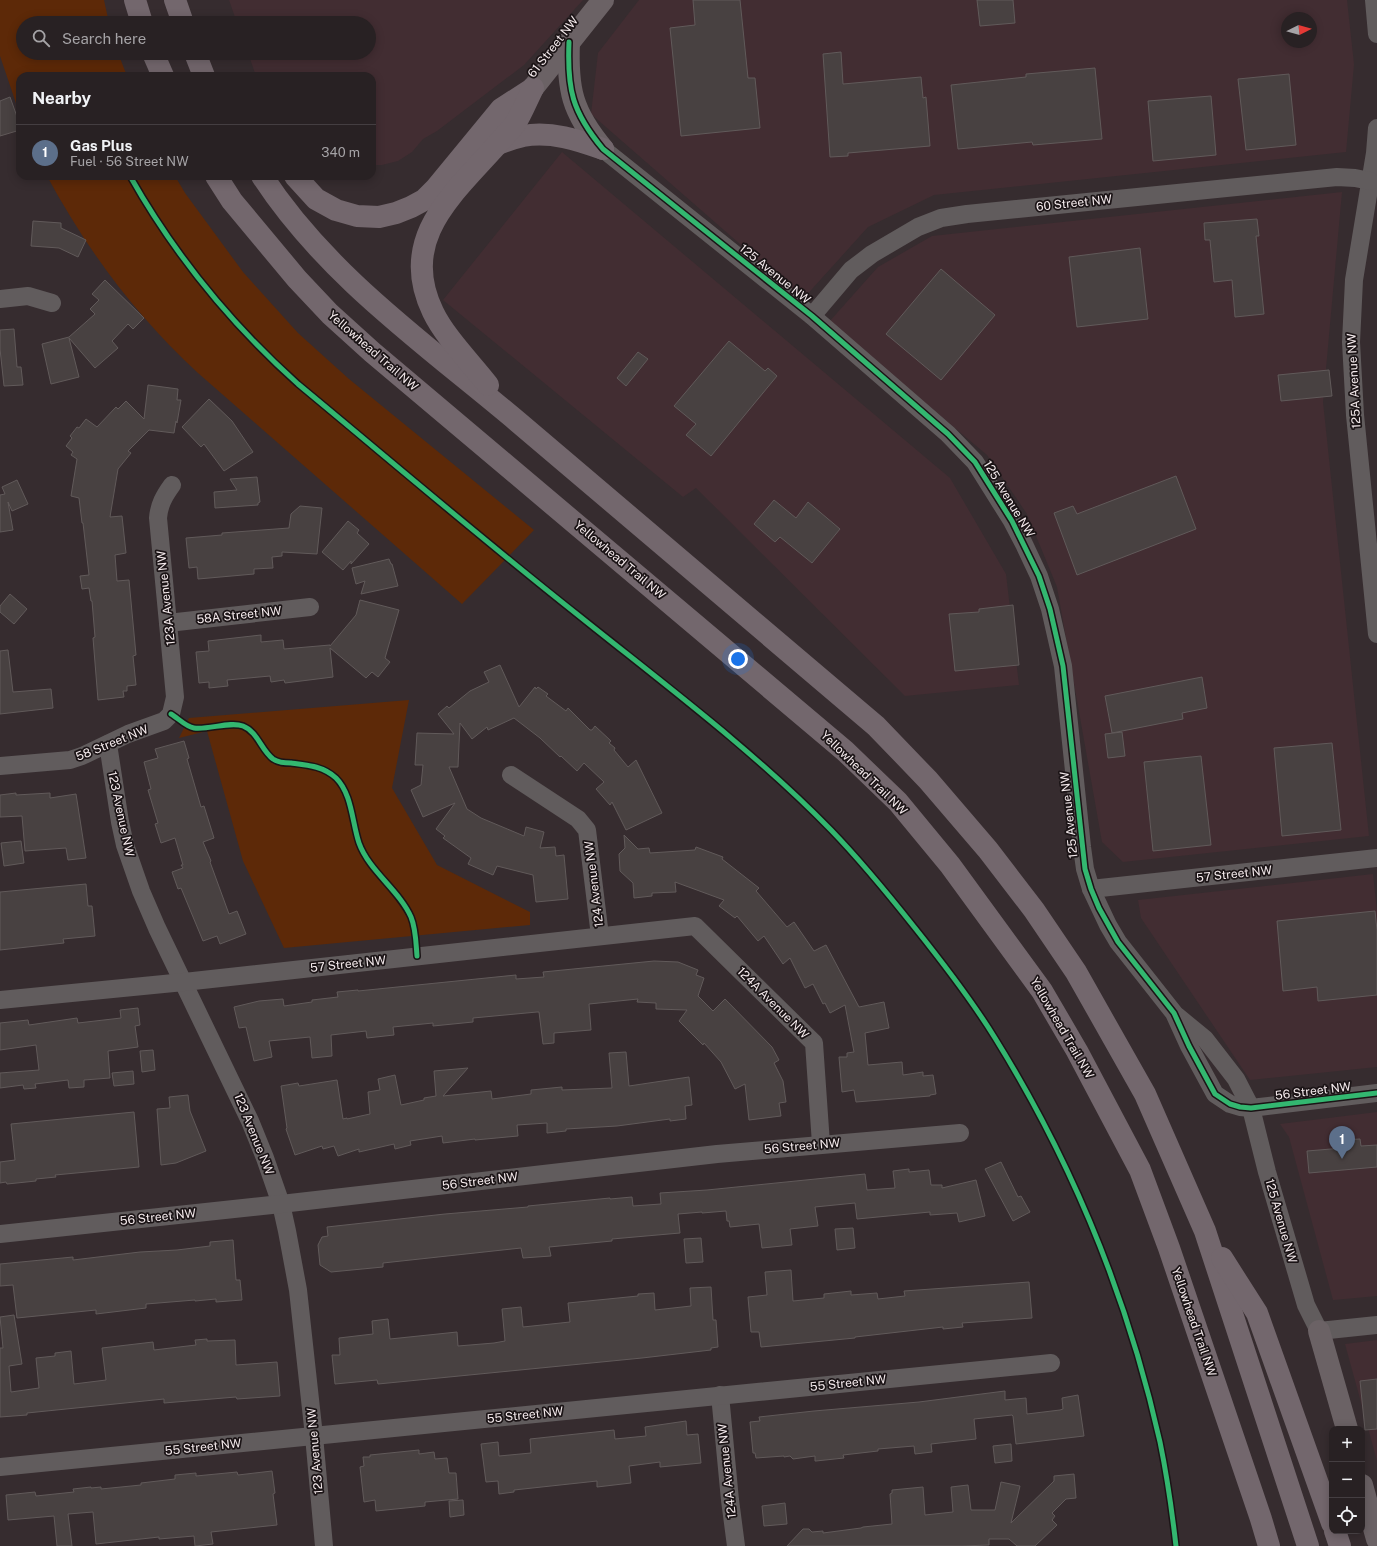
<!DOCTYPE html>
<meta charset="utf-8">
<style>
:root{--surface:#282123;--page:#30292b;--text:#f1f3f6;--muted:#a5a3a6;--line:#443e41;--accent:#b2a8aa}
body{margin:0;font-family:"Public Sans",sans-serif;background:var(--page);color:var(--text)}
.controls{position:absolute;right:12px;bottom:12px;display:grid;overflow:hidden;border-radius:8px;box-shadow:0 2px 10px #0003}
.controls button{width:36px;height:36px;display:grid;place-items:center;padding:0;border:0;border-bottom:1px solid var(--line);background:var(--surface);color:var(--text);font:20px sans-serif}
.compass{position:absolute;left:1281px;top:12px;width:36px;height:36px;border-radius:50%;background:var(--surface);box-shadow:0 2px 10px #0003;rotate:84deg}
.you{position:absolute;left:738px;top:659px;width:14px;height:14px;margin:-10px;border:3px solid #fff;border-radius:50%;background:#1a73e8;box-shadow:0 0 0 6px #1a73e833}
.badge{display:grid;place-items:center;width:26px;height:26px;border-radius:50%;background:var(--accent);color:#fff;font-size:13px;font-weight:700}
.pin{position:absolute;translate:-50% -33px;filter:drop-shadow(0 1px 2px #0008)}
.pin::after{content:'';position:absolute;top:21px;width:14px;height:12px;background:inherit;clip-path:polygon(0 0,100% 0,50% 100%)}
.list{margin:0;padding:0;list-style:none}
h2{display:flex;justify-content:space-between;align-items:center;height:52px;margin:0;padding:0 16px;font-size:17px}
h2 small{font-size:13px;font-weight:400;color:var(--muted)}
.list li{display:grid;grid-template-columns:26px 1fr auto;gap:12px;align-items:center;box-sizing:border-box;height:56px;padding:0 16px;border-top:1px solid var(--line)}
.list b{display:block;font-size:15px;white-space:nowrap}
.list p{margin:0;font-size:13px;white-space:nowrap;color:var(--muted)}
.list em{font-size:13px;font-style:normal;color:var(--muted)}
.icon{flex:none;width:22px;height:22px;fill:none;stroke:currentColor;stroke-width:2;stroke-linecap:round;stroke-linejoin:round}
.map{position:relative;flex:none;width:1377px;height:1546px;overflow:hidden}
.search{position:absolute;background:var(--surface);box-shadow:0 2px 10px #0003;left:16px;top:16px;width:360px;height:44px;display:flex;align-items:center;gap:10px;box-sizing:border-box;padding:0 14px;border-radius:22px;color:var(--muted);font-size:15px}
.panel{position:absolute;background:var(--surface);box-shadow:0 2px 10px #0003;left:16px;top:72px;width:360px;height:108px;border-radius:12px}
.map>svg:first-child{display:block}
.built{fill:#422d32;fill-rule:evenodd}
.green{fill:#5d2908}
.building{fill:#484141;stroke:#615a5a}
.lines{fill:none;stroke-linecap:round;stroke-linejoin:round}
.street{stroke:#615c5d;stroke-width:18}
.secondary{stroke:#6b6265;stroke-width:22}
.highway{stroke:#73676d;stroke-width:22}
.cycleway-casing{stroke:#1b1416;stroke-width:8}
.cycleway{stroke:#33b770;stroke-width:5}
.labels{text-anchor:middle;stroke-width:3.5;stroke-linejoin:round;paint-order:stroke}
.street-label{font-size:12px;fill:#f5ebed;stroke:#1b1416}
</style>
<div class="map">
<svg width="1377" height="1546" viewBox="0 0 1377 1546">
<rect width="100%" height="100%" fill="#362c2f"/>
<g class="built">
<polygon points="229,0 583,0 524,65 437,131 423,139 412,152 398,161 382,165 372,165 372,76 256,76 248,53 369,53 369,23 237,23"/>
<path d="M639,0H1347L1354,64L1346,152L934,195L868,227L803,299L591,114L598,53ZM1287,18H1311V42H1287Z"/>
<polygon points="562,152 950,478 1006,574 1019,685 905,696 696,488 683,497 443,300"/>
<polygon points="1342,192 1323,402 1369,836 1123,862 1102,842 1057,587 1027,514 987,455 829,322 878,267 932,236"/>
<polygon points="1373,874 1377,911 1377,1067 1250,1080 1141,918 1138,900"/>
<polygon points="1377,1112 1377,1296 1333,1300 1289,1137 1280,1124"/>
<polygon points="1377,1340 1377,1461 1345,1344"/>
</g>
<g class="green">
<polygon points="0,0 104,0 109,23 23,23 23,53 118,53 127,76 20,76 20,115 0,56"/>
<path d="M47,176H175L185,193L243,272L298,333L349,379L534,530L462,604L198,373C136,316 87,250 47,176Z"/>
<polygon points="409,700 392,788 437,865 530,912 530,925 284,948 243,861 207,731 179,738 189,718"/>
</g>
<g class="building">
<polygon points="693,0 740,0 748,78 755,78 760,128 681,136 670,28 695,25"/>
<polygon points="977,0 1013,0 1015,23 980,26"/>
<polygon points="841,52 843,84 921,77 923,98 926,97 930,146 848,153 848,156 830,157 823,54"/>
<polygon points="1095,68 1102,139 1033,145 1032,142 958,149 951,85 1026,77 1026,74"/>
<polygon points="1289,74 1296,145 1246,150 1238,79"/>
<polygon points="1211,96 1216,155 1153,161 1148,101"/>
<polygon points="10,97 20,125 20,130 0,136 0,101"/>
<polygon points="1257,219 1259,236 1256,236 1264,314 1235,317 1232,280 1214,282 1210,240 1205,240 1204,223"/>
<polygon points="33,221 61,223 61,228 86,240 78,257 59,248 31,246"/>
<polygon points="1140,248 1148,319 1077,327 1069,257"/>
<polygon points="941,269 995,315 941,380 886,334"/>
<polygon points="105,280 144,318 133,329 128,324 112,341 118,348 95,368 69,338 79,377 51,384 42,344 69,337 95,314 90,309 99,300 92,294"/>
<polygon points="14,329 17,367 21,367 23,385 4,386 0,349 0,330"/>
<polygon points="729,341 765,371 768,368 777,376 711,456 686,435 696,424 674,406"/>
<polygon points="638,352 648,359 626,386 617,378"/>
<polygon points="1329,370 1332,396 1281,401 1278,375"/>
<polygon points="148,385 178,389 177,400 181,400 177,423 176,421 174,433 149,430 128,451 131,453 118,469 110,517 122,516 126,553 115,555 117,581 129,580 136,655 133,656 136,685 127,686 127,691 123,691 124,697 98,700 93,638 95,637 92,601 91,601 89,588 82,589 80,576 89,575 83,523 82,523 79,498 71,496 77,459 71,455 73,452 66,446 72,438 70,436 77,427 79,428 86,419 97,427 116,407 118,409 126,401 144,419"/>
<polygon points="209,399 232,421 253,452 224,471 204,444 201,447 182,427"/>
<polygon points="1176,476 1196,529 1077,575 1054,513 1073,506 1077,514"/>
<polygon points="257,477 260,502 258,503 258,505 215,508 214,492 237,490 230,479"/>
<polygon points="17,480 28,504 12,511 8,502 13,530 0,532 0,495 5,494 2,487"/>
<polygon points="774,500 796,518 808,502 840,529 812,563 780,537 775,542 754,524"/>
<polygon points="300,506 322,508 317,554 282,552 282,556 272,557 273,568 254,569 254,574 198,579 197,567 189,568 186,538 222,535 222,533 289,528 291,514"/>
<polygon points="348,521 359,530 357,533 369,544 351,564 351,561 343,570 322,552"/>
<polygon points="389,559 391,564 392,564 398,586 361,594 365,581 356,584 352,568"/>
<polygon points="10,594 27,609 14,624 0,612 0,606"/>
<polygon points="360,600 399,610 385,658 390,662 378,677 372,672 366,678 330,648 333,677 285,683 284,680 271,682 270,676 227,680 228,686 209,688 209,682 199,683 196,652 209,651 208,641 261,635 261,642 283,640 284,649 330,645 330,646 356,615"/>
<polygon points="1013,605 1019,665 955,671 949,614 979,612 979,609"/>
<polygon points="8,650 13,692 51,689 53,708 0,714 0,651"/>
<polygon points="500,665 519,707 535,687 536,689 538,687 548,694 546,696 566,711 568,708 590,730 592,730 595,726 611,741 609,743 615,748 614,750 628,767 636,760 662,813 626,830 612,802 610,805 596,789 604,782 584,763 577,771 561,756 560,757 540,738 514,718 488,730 487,727 472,739 460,723 458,767 449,767 467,809 481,818 524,836 526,827 544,832 540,848 555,847 556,856 564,855 568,899 536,902 533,875 497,866 493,875 468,864 471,858 443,838 445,836 436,829 455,803 423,817 411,790 421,785 423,765 415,765 417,733 454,734 438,714 447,706 449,708 470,691 489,682 484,672"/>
<polygon points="1202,677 1207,708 1182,713 1183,719 1112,733 1105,696"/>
<polygon points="1122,732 1125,756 1108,758 1105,734"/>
<polygon points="184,741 189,758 187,759 201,807 204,806 214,838 203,842 211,861 210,862 229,914 237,911 246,934 220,944 217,936 203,941 181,888 178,889 172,872 183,868 181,865 183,865 175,838 161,843 155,824 158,823 148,790 151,789 144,762 158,758 155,749"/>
<polygon points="1332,743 1341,830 1282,836 1274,748"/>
<polygon points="1201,756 1211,845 1153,851 1144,762"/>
<polygon points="16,793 16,795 50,793 50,798 76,794 86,858 68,860 66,848 25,851 22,816 0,817 0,795"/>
<polygon points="624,835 638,849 649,848 650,853 695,850 696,847 723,857 722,859 759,888 756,891 787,927 794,922 814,951 826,945 859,1007 884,1002 889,1028 865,1033 868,1065 902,1062 903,1075 923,1072 923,1076 933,1075 936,1094 930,1095 930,1096 856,1102 854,1090 842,1092 839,1057 847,1057 847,1053 854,1052 845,1005 830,1013 825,1003 823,1004 813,984 805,988 790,958 783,964 764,936 758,941 737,916 735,918 719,906 724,900 675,882 676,892 652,893 652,896 634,898 633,883 620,871 619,854 625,848"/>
<polygon points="21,841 24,863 4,866 1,843"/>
<polygon points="86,884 88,906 92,906 95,936 63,939 64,943 0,950 0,892"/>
<polygon points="1375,911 1377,930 1377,995 1318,1001 1317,987 1283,991 1277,921"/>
<polygon points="654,961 678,962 698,970 696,975 704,978 698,996 713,1011 725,999 772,1047 779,1060 774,1063 783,1081 786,1102 779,1103 781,1116 749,1120 745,1084 735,1089 721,1062 704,1043 703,1045 679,1021 687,1010 656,1009 656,1003 637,1002 638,999 589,1004 591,1030 554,1033 554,1043 543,1044 539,1012 537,1012 473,1018 473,1022 433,1026 433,1023 393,1027 394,1035 367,1038 366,1031 331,1035 332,1056 312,1058 310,1037 269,1041 272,1057 254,1061 246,1027 239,1028 234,1007 259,1001 283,999 284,1006 312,1002 312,1000 338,997 337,992 358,990 358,991 516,975 516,979 544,977 543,972"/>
<polygon points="138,1008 140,1025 135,1026 138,1047 108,1051 110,1078 84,1080 84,1087 69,1088 68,1080 35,1084 36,1088 24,1089 23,1085 0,1088 0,1073 39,1070 36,1045 0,1050 0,1023 28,1020 29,1025 77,1018 78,1023 121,1018 120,1010"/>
<polygon points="153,1050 155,1070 142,1072 140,1051"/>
<polygon points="626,1052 629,1086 689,1077 692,1105 685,1106 686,1119 670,1121 670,1119 617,1126 566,1129 566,1131 547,1133 547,1123 517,1125 518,1136 475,1140 475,1139 443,1143 442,1136 410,1141 411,1145 395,1149 394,1144 359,1152 359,1149 338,1156 334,1146 323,1149 322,1146 295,1155 286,1129 287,1128 281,1086 298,1083 299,1086 337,1080 343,1119 347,1118 347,1119 370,1114 368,1092 380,1090 378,1079 395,1075 401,1105 424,1100 424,1098 436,1096 434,1071 468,1068 443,1096 491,1091 492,1099 531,1094 531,1090 562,1087 562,1090 612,1088 609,1053"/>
<polygon points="133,1071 134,1084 114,1086 112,1073"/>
<polygon points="188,1095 190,1111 206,1151 176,1163 161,1165 157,1109 170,1108 169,1097"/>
<polygon points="134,1112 139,1167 55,1175 56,1177 36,1179 36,1181 7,1184 6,1182 0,1183 0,1162 15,1160 11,1124"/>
<polygon points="1360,1139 1361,1146 1377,1145 1377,1167 1309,1173 1307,1151 1343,1148 1343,1140"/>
<polygon points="1001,1162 1018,1197 1021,1196 1030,1212 1013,1221 985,1169"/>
<polygon points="909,1169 909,1172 929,1170 931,1185 942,1185 942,1188 976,1180 985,1216 959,1222 957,1213 930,1215 930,1212 857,1219 855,1203 815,1207 818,1226 790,1229 792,1245 762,1248 759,1224 730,1227 729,1221 727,1221 726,1211 702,1213 702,1212 678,1214 680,1233 612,1239 612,1241 549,1247 551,1256 523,1258 521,1248 383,1263 383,1267 331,1272 320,1265 318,1245 322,1237 328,1236 327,1227 445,1214 528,1207 528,1206 610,1198 610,1199 632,1197 633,1206 661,1204 660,1193 707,1190 865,1174 867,1190 895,1188 893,1171"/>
<polygon points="853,1228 855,1248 837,1250 835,1229"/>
<polygon points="701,1238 703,1262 686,1263 684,1239"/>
<polygon points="233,1240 236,1280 240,1280 242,1300 216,1302 216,1299 195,1301 195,1300 146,1304 146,1308 96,1314 96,1310 17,1318 13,1285 0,1286 0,1264 73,1257 73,1260 140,1252 177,1250 210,1246 210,1242"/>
<polygon points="791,1270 793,1301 824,1298 824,1294 851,1291 851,1295 877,1293 878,1299 905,1296 904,1291 1029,1282 1032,1318 962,1323 963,1327 943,1329 943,1327 855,1337 855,1338 761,1347 759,1332 751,1332 748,1297 767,1295 765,1272"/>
<polygon points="711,1287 713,1320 716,1320 718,1347 711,1348 711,1350 642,1358 378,1384 377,1380 335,1384 332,1355 340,1355 339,1338 373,1334 372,1321 388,1319 390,1339 457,1332 458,1346 494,1343 505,1341 502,1309 521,1307 523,1327 570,1322 568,1303 638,1296 638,1294 654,1293 655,1310 691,1306 690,1288"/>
<polygon points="14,1315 22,1364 9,1366 11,1392 39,1388 36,1358 55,1356 55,1353 71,1351 74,1384 106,1380 102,1348 153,1342 154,1350 196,1345 195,1340 207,1339 207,1341 235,1340 236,1365 277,1362 280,1396 237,1399 236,1397 164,1403 164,1399 27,1413 27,1415 0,1417 0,1348 3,1348 0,1317"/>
<polygon points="1377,1379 1377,1429 1365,1430 1360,1381"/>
<polygon points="1005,1391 1005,1400 1026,1398 1027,1414 1060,1410 1063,1409 1062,1398 1078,1395 1084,1436 1016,1444 1013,1416 1012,1415 974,1419 976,1439 931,1444 932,1452 915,1454 914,1446 878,1449 878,1451 843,1455 844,1458 816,1461 815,1461 815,1456 793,1459 790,1456 784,1457 784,1456 756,1458 755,1453 753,1453 750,1422 760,1421 759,1417 814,1411 919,1402"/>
<polygon points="686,1421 687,1435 698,1434 701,1463 660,1467 660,1462 629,1466 631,1483 597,1487 597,1481 514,1490 514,1492 499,1494 498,1481 486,1482 481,1444 498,1442 499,1456 531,1453 530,1439 614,1430 615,1439 646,1436 645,1427"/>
<polygon points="1011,1444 1012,1461 995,1463 993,1446"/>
<polygon points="419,1450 419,1454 434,1452 435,1459 447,1458 449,1473 456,1473 458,1499 425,1502 425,1506 376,1511 375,1500 364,1502 360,1467 364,1466 363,1457 370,1457 370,1455"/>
<polygon points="272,1471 275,1493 273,1494 277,1525 211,1532 213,1544 195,1546 194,1536 159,1539 159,1537 96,1544 93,1512 68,1514 72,1546 57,1546 54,1516 8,1520 6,1495 35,1492 36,1496 74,1492 73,1489 91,1487 91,1488 101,1487 101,1489 141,1485 141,1483 175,1479 175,1475 196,1473 196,1476 237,1472 238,1475"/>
<polygon points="1074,1474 1076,1498 1066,1499 1052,1513 1055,1516 1052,1520 1057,1525 1035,1546 1017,1546 1009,1539 989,1539 989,1545 961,1546 787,1546 803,1529 809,1529 812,1532 823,1531 823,1533 861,1528 863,1527 892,1524 890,1494 892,1493 892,1490 923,1487 925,1515 953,1512 951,1487 968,1485 971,1510 995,1510 1001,1482 1020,1486 1011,1523 1054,1481 1054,1476"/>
<polygon points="463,1500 464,1515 450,1517 449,1501"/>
<polygon points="785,1503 787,1524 764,1526 762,1506"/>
</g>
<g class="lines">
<g class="street">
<polyline points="1374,0 1377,34"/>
<polyline points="1377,128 1375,153 1354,280 1351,342 1355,415 1377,634"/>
<polyline points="603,149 812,316 948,434 975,462 1012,521 1024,544 1039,576 1050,609 1063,666 1082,847 1085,869 1091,889 1108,925 1118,942 1174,1013 1189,1046 1215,1094 1230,1104 1240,1107 1251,1108 1377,1093"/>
<polyline points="0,299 28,296 52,303"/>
<polyline points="812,316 851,270 872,254 918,227 941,218 967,214 1337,177 1355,178 1370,181"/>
<polyline points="168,623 310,607"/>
<polyline points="108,744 120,822 125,845 141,891 157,928 250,1121 265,1158 281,1204 287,1231 298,1290 314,1436 324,1546"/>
<path d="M0,766L70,760L82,756L128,734L164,721L171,714L175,697L158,518C159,505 164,496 172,485"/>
<polyline points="511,775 578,819 587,830 600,936"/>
<polyline points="1091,889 1377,858"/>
<polyline points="0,1000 184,982 695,926 814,1043 821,1144"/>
<polyline points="1177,1016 1205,1039 1236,1079 1251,1108 1267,1172 1306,1305 1319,1331 1377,1325"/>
<polyline points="0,1234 281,1204 717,1154 960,1133"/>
<polyline points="720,1395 730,1500 736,1546"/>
<polyline points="0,1467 1051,1363"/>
</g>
<g class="secondary">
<path d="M569,42C567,89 572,112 603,149"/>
<polyline points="533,88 603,0"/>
<polyline points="1319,1331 1347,1429"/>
<polyline points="1362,1485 1377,1539"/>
</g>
<g class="highway">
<polyline points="135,0 142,23"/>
<polyline points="175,0 183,23"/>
<polyline points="153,53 163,76"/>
<polyline points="195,53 204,76"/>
<path d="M496,145C505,141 514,138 523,136C551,131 578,140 603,149"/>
<polyline points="216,176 232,201 297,279 330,314 372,352 845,751 898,802 950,865 1042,991 1077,1051 1140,1170 1169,1248 1261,1519 1269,1546"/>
<path d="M262,176C327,276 428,346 518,422C638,523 757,625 876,726L928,780L988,850L1034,910L1076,972L1145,1094L1205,1231L1308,1546"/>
<polyline points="295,176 316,199 336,210 357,216 379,217 396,213 411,207 424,200 436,188 501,109 532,89"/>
<path d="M488,385C471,363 445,337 433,312C398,240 451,196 495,147C501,139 509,132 515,124C522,113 527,100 533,88"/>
<polyline points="1222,1258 1257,1313 1332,1523"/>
<polyline points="1335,1531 1340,1546"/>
</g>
<defs>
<g id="cycleway">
<path d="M569,42C567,89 572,112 603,149L812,316L948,434L975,462L1012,521L1039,576L1050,609L1063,666L1085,869L1091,889L1099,908L1118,942L1174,1013L1189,1046L1215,1094L1230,1104L1240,1107L1251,1108L1377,1093"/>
<path d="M130,176C174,254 231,324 298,384C391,461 483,540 578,615C664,684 754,751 831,830C861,861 888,894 915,928C943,963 971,999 995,1038C1072,1162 1128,1299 1160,1442C1167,1476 1172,1511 1176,1546"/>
<path d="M171,714C178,718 186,727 194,728C209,730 230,721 243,726C258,732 261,750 273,759C279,763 285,763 291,763C307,765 323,766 336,778C352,794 352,822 359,843C369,871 399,890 411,917C416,929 416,944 417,956"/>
</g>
</defs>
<use href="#cycleway" class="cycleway-casing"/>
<use href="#cycleway" class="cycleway"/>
</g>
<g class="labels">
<g class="street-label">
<text transform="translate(553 47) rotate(-52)" y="4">61 Street NW</text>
<text transform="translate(1074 203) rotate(-6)" y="4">60 Street NW</text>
<text transform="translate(775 274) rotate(39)" y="4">125 Avenue NW</text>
<text transform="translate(373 351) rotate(41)" y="4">Yellowhead Trail NW</text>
<text transform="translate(1354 381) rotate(-93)" y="4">125A Avenue NW</text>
<text transform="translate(1009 499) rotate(59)" y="4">125 Avenue NW</text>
<text transform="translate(620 560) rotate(40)" y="4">Yellowhead Trail NW</text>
<text transform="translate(166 598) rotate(-96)" y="4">123A Avenue NW</text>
<text transform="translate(239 615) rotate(-6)" y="4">58A Street NW</text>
<text transform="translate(112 743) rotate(-22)" y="4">58 Street NW</text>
<text transform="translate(864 773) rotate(44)" y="4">Yellowhead Trail NW</text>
<text transform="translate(121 814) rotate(78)" y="4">123 Avenue NW</text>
<text transform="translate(1069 815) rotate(-96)" y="4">125 Avenue NW</text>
<text transform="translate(1234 874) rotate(-6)" y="4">57 Street NW</text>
<text transform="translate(594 884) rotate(-97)" y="4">124 Avenue NW</text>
<text transform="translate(348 964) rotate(-6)" y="4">57 Street NW</text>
<text transform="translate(773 1003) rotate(45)" y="4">124A Avenue NW</text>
<text transform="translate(1062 1028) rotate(60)" y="4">Yellowhead Trail NW</text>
<text transform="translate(1313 1091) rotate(-7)" y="4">56 Street NW</text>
<text transform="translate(254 1134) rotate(68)" y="4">123 Avenue NW</text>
<text transform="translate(802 1146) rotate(-5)" y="4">56 Street NW</text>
<text transform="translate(480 1181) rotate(-7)" y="4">56 Street NW</text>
<text transform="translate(158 1217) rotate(-6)" y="4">56 Street NW</text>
<text transform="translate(1281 1221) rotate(74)" y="4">125 Avenue NW</text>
<text transform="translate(1194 1322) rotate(71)" y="4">Yellowhead Trail NW</text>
<text transform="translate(848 1383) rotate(-6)" y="4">55 Street NW</text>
<text transform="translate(525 1415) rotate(-6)" y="4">55 Street NW</text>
<text transform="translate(203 1447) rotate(-6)" y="4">55 Street NW</text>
<text transform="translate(315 1451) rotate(-95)" y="4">123 Avenue NW</text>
<text transform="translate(727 1471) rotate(-96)" y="4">124A Avenue NW</text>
</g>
</g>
</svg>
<div class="controls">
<button>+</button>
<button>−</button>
<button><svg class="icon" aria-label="locate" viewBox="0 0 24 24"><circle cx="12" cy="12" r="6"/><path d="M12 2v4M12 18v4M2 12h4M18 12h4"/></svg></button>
</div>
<svg class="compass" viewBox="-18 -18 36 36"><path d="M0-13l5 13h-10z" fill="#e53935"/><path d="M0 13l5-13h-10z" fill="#a5a3a6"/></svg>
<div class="you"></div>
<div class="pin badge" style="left:1342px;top:1159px;background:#5c6f8a">1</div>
<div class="search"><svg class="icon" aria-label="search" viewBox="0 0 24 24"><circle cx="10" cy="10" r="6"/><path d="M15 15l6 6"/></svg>Search here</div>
<section class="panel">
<h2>Nearby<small></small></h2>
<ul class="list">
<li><span class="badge" style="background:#5c6f8a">1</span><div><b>Gas Plus</b><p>Fuel · 56 Street NW</p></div><em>340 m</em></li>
</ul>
</section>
</div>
